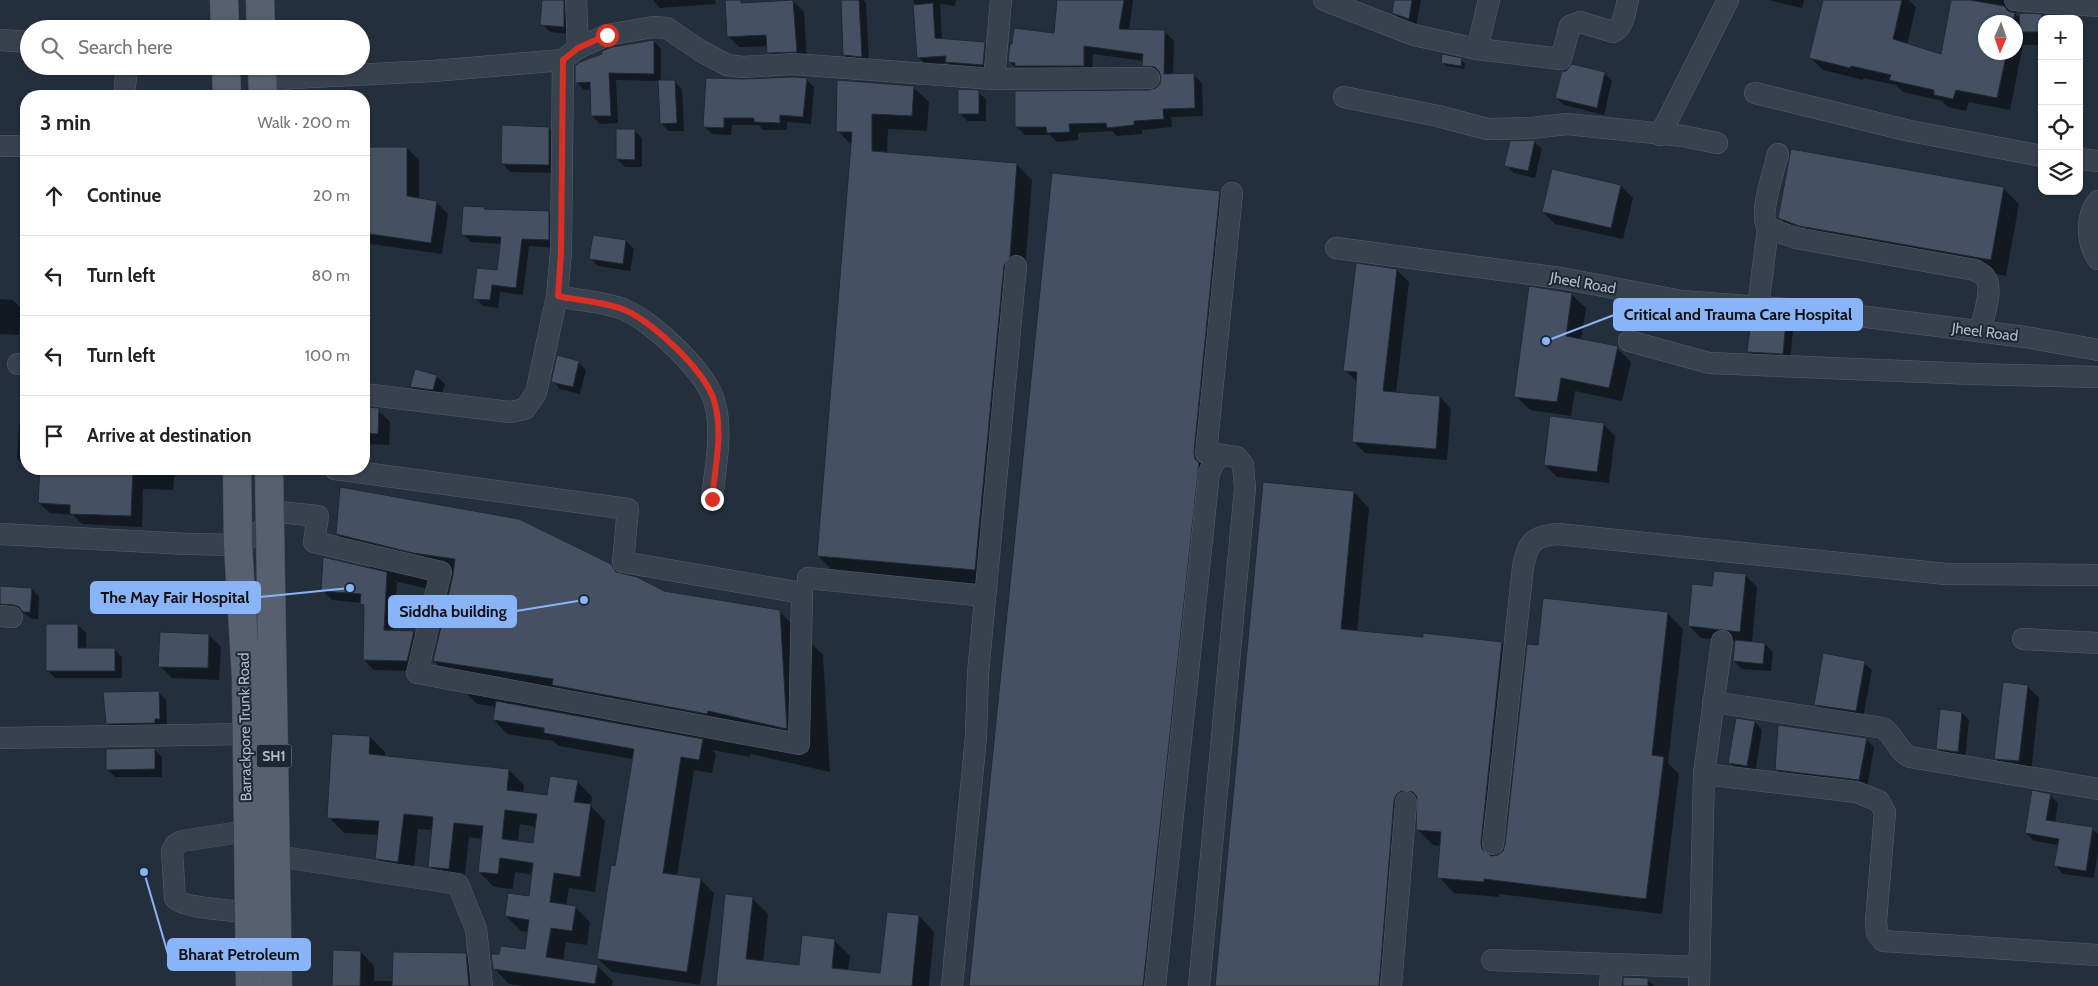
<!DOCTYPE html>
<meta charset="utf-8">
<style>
:root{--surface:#fff;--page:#f6f6f6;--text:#222;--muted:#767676;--line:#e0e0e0}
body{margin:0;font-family:Cabin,sans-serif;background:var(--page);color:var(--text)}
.controls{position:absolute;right:15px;top:15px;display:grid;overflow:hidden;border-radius:10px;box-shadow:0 1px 4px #0004}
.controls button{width:45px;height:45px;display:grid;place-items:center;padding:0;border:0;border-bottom:1px solid var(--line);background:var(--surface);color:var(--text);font:25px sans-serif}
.compass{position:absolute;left:1978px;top:15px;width:45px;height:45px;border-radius:50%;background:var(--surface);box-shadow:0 1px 4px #0004;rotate:182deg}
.stop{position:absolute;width:15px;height:15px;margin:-11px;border:4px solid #d93025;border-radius:50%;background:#fff}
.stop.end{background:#d93025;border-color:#fff;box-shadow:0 1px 5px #0008}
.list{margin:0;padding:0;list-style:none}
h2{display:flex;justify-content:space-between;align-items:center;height:65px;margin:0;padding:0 20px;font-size:21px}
h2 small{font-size:16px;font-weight:400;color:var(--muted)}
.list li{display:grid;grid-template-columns:32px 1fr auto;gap:15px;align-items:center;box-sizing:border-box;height:80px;padding:0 20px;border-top:1px solid var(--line)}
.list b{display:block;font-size:19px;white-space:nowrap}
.list em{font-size:16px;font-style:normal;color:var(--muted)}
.icon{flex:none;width:28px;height:28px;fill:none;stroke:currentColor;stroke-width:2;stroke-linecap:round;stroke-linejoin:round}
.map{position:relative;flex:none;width:2098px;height:986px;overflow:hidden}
.search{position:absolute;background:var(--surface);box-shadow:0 1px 4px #0004;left:20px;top:20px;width:350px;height:55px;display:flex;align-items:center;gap:12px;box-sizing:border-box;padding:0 18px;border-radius:28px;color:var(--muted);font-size:19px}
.panel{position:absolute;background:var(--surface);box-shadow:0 1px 4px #0004;left:20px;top:90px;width:350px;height:385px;border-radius:20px}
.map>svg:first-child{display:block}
.shadow{fill:#0007;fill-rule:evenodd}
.building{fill:#455162;stroke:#1f2835;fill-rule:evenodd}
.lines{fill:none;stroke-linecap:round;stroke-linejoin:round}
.minor-casing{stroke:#565f6c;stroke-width:22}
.major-casing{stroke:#414a57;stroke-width:29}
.minor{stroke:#38414e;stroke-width:21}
.major{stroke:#56606e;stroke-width:28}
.route{stroke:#d93025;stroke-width:6}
.labels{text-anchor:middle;stroke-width:4;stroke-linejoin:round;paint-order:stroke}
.shield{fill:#1d2633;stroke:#878f9c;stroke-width:1}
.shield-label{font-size:14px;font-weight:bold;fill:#b4bcc9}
.street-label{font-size:15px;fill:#b4bcc9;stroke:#1d2633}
.leader{fill:none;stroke:#8ab4f8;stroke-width:2}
.callout-dot{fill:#8ab4f8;stroke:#1d2633;stroke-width:2}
.callout{fill:#8ab4f8;stroke:#8ab4f8;stroke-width:2}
.callout-label{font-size:16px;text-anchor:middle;font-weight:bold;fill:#111}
</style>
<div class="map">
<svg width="2098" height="986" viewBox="0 0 2098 986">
<rect width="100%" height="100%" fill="#242f3e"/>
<g class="shadow">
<polygon points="544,0 568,0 571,34 550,32 542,24"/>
<polygon points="653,0 715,0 716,4 660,8"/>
<polygon points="740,0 744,4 793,1 804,12 807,62 779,63 768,52 768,46 739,47 728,36"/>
<polygon points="842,0 864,0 866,3 869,64 852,63 845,55"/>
<polygon points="914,0 956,0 955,6 940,4 942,40 984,43 992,51 990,72 955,70 948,63 926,65 918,57"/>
<polygon points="1059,0 1133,0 1129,31 1165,32 1174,41 1173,75 1193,74 1202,83 1203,116 1171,117 1172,127 1142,130 1142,134 1117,136 1112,131 1078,133 1078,140 1057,142 1050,135 1025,135 1016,126 1157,90 1163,79 1162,75 1153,74 1144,65 1144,61 1093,54 1092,74 1018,70 1009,61 1055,35"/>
<polygon points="1396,0 1421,0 1416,26 1401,20 1393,13"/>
<polygon points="1769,0 1804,0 1802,8"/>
<path d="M1825,0H1909L1916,7L1907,45L1942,55L1952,0H2027L2017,6L2016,16L2056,17L2058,19H2042V45H2023L2010,110L1969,102L1966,111L1948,107L1942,101L1903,92L1896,85L1863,78V80L1823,70L1811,58ZM1986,22H2016V52H1986Z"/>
<polygon points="654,41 661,49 661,82 674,81 682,89 684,131 669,131 661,123 659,81 616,80 618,123 600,124 592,116 591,89 584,90 577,82"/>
<polygon points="1461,60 1465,63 1464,69 1446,66 1442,62"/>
<polygon points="1605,74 1612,81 1604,115 1564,105 1556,98"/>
<polygon points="806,79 814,87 811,124 787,122 787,130 763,130 759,125 732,125 731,135 712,134 704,126"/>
<polygon points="913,87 929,102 927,131 888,129 887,154 1017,165 1032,180 1025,271 990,585 833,571 818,556 852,146 838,131"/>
<polygon points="978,92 986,99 986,121 967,121 960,113"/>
<polygon points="549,128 557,136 557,173 510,172 503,164"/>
<polygon points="634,130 642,138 642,167 625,167 617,159"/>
<polygon points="1534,142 1542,149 1535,178 1514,173 1506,165"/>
<polygon points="364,148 407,148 419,160 419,199 436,202 448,214 442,254 364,243"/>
<polygon points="1621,186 1633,198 1623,239 1555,224 1543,212"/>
<path d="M2003,188L2019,204L2006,276L1816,241L1796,234L1780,218ZM1795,223L1806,227L1805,229L1795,226Z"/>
<polygon points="1219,192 1235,208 1159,986 971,986"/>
<polygon points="484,208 487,210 548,212 556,220 556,248 529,246 523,295 500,292 498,308 483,306 475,298 498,272 502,244 471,242 463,234"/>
<polygon points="626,241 634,249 630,271 598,266 590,258"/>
<polygon points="1397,270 1409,282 1396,393 1440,397 1451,409 1447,460 1365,453 1353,441 1357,382 1345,370"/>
<polygon points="1571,294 1586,308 1581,340 1617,348 1631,362 1622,401 1575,391 1571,416 1530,410 1516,396"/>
<polygon points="0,299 13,300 21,308 19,335 0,334"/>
<polygon points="1785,323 1793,330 1790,361 1757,359 1749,352"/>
<polygon points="578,362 586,370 580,394 560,389 553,381"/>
<polygon points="416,370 437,377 445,384 441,397 419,394 411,387"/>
<polygon points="364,407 378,410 390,422 389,445 364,444"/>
<polygon points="19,424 26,424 26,468 17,459"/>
<polygon points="1603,424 1615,436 1609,483 1557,477 1545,465"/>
<polygon points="27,469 175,469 173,490 143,489 142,527 82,524 73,515 50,513 39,503 41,471"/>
<polygon points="1354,492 1369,508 1357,632 1502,643 1518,659 1496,857 1504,852 1539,647 1667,613 1683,629 1668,763 1679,774 1662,914 1499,894 1499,897 1454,893 1439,877 1442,846 1433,845 1418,830 1419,806 1412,810 1395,986 1216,986"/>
<polygon points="337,534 610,565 619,574 664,592 779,611 823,655 830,772 751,754 750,757 712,750 716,754 712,773 694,770 677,876 700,879 714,893 700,985 612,972 598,959 616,867 633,759 559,746 553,741 507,734 494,720 496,707 477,704 434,661 450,594 394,581 397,583 394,632 414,632 424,642 417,671 374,670 364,660 366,608 362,603 332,600 322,590 373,570"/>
<polygon points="1745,575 1757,587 1752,643 1765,644 1773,652 1771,671 1742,669 1734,661 1736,641 1701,638 1689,626 1713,587"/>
<polygon points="0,587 32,589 39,597 38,619 32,619 22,612 9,611 0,615"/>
<polygon points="78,625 86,633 86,649 114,649 122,657 122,678 55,678 47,670"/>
<polygon points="209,635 221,647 219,680 172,678 160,666"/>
<polygon points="1864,663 1872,670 1863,718 1823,712 1815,704"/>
<polygon points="2027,686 2039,698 2031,773 2007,770 1995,758"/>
<polygon points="158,692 166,700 167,727 115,731 107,723"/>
<polygon points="1962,713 1969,720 1965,760 1945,756 1937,748"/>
<polygon points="1755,722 1762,730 1755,773 1738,770 1730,763"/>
<path d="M370,737L385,752V757L509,770L524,785L523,793L548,797L577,781L592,797L591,806L605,821L595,892L569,888L566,906L575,907L590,922L587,945L566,942L563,961L597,966L613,981L612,986H525L509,984L494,968L526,951L529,932L521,931L506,916L530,897L533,875L515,872L513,889L494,887L479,872L483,839L469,837L464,883L445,882L430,866L433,830L418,829L413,877L392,873L377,858L379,835L344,833L329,817ZM520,824L537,827L534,845L518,842Z"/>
<polygon points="1866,739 1874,747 1867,787 1784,777 1776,769"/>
<polygon points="154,749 162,757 162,777 115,777 107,769"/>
<polygon points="2050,795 2058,803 2055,823 2092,829 2098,834 2098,851 2094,878 2063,874 2056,866 2059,845 2034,841 2026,833"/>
<polygon points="752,898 768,914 763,962 800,966 834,940 850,956 848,971 881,974 919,916 934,932 929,986 717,986"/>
<polygon points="361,952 374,966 374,981 393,981 465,955 479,968 481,986 333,986"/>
<polygon points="1647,979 1654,986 1624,986"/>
</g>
<g class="building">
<polygon points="542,0 564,0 564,27 540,25"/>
<polygon points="725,0 741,0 741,3 793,0 797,52 767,53 766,35 727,37"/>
<polygon points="841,0 859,0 862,57 843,55"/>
<polygon points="1057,0 1124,0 1119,29 1165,30 1164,74 1194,73 1195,108 1163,109 1164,119 1134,121 1134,125 1107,128 1106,123 1069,124 1070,132 1047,133 1046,127 1015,127 1015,91 1149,90 1156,88 1160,84 1161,77 1159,71 1155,67 1142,66 1143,54 1084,46 1084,66 1015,66 1015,63 1008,62 1010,44 1012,44 1014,28 1054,33"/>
<polygon points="1394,0 1412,0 1409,19 1392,13"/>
<polygon points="1823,0 1902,0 1893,39 1941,54 1951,0 1970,0 2004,6 2008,11 2015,13 2013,22 1986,22 1986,52 2007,52 1997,98 1956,90 1953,99 1934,95 1934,90 1889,80 1891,75 1851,66 1850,68 1809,58"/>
<polygon points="933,3 935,38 985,42 983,65 945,62 946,56 917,58 913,5"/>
<polygon points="2025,13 2042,14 2042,32 2020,32 2019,14"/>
<polygon points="654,40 654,74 609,73 611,116 591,116 590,82 575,83 575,66 580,62 602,54 602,51 612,47"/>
<polygon points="1442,54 1462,58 1461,66 1441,63"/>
<polygon points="1572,64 1605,72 1597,108 1555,98 1562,71 1566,71"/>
<polygon points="793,77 807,78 803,117 780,115 780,123 754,122 754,118 724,118 724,128 703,127 706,78 743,79"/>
<polygon points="658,80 675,80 677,123 660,124"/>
<polygon points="837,80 914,86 912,116 872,114 872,151 1017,163 1010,256 1004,265 975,570 817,556 852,132 836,132"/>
<polygon points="958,89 979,90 979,114 958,114"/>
<polygon points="502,125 549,127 549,165 501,164"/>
<polygon points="616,129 635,129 635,160 616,159"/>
<polygon points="1535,140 1528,171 1504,166 1510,141"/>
<polygon points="364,147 407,147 407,196 437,201 431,243 364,233"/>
<polygon points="1791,149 2004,187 1991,260 1799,226 1778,218"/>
<polygon points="1552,169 1621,185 1611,228 1542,212"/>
<polygon points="1052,173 1220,191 1194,452 1195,459 1199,463 1143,986 969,986"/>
<polygon points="463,206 485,207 484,209 549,211 549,240 522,239 516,288 492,285 490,300 473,299 477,268 497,270 501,237 461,235"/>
<polygon points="593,235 626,240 623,264 589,259"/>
<polygon points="1356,263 1397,269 1383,391 1440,396 1436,449 1352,442 1357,372 1343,371"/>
<polygon points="1529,286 1572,293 1566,336 1618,346 1609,388 1561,378 1557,402 1514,397"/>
<polygon points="1751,319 1786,321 1783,354 1747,352"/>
<polygon points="557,355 579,361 573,387 551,382"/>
<polygon points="415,369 437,375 433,390 410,387"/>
<polygon points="364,407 379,408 378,434 364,433"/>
<polygon points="1550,416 1604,423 1597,472 1544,465"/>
<polygon points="40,469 133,469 131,516 70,514 70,505 38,503"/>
<polygon points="1263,482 1354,491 1341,629 1423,637 1423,633 1502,642 1481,843 1482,849 1491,856 1498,855 1503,851 1505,845 1527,644 1538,645 1543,598 1668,612 1652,755 1664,757 1646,899 1484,879 1484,882 1437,878 1441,832 1416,830 1417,797 1413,792 1401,791 1396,795 1394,801 1379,986 1215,986"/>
<polygon points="340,487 519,519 611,564 616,572 637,577 664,591 780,610 787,729 708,711 707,714 552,685 553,679 433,661 453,575 455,559 413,553 336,534"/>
<polygon points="323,557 387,572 384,630 414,631 407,661 363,660 364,605 360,604 361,594 321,591"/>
<polygon points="1714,571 1746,574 1740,632 1688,626 1692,584 1712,586"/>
<polygon points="0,586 32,588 30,612 23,612 19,607 14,605 0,604"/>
<polygon points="46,624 78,624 78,648 115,648 115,671 46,671"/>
<polygon points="160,632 209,634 208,668 158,667"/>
<polygon points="1735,640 1765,643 1763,664 1733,661"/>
<polygon points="1823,653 1865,661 1856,711 1814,705"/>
<polygon points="2003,682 2028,685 2019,761 1994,759"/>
<polygon points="159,691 160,719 155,719 155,723 106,724 103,692"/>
<polygon points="496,701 703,739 699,760 681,757 663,873 701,878 687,972 597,959 611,865 615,866 634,749 544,733 544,728 493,720"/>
<polygon points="1940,709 1962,712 1958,752 1936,749"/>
<polygon points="1736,718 1755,721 1747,766 1728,763"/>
<polygon points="1778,725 1867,738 1859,780 1775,770"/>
<path d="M332,734L370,736L369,754L509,769L507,790L547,795L550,776L578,780L574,802L591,804L580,877L554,873L550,902L576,906L572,931L551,928L546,957L598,965L595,984L493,969L491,954H499L501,946L525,949L529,920L505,916L508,893L529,896L533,863L500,858L498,874L478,872L483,826L454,823L449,869L428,867L433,817L404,814L398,862L375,859L379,821L327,818ZM505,810L537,814L533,843L502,839Z"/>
<polygon points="155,748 155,769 106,770 106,749"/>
<polygon points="2032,790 2051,794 2046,820 2093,827 2086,871 2054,866 2059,839 2025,833"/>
<polygon points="725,894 753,897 746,959 799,965 802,935 835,939 832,968 880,973 887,912 919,915 912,986 716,986"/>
<polygon points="333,950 361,951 360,986 332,986"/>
<polygon points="393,952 466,953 469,986 392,986"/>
<polygon points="1623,977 1648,978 1648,986 1623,986"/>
</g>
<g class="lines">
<defs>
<g id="minor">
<polyline points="576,0 578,48"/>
<path d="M1324,0L1414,35L1477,49L1561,59L1570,26L1580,22L1613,32C1624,27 1625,11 1628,0"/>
<polyline points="2015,0 2098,6"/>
<polyline points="0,40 29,42"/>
<polyline points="1477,49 1489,0"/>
<polyline points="563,60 578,48 607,35 653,27 667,28 701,51 727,65 742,67 793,64 994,79 1149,78"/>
<polyline points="994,79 1001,0"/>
<path d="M262,82L293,78L433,71L563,60L561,252L557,296C579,301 604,301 625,310C653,322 708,373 715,404C723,434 715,468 712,499"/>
<polyline points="1755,93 1910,131 2042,156"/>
<polyline points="124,96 127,66"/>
<polyline points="1344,97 1438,116 1487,129 1532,128 1567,124 1683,136 1717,143"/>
<polyline points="1660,135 1728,0"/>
<polyline points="0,146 26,146"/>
<path d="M1778,154C1774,170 1758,216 1768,228L1796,238L1975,270C1978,272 1983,274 1985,277C1994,288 1983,318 1980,331"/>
<polyline points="2079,159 2098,161"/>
<path d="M2098,201C2085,216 2087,243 2098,259"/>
<polyline points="1336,248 1561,278 1682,301 1827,312 2025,337 2098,350"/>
<polyline points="1758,307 1768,228"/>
<polyline points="1629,341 1709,363 1973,374 2098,377"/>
<polyline points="18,364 26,364"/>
<polyline points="364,394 510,412 525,409 536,393 557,296"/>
<polyline points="1224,455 1206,453 1232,193"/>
<polyline points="269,511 318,516 314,542 441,572 417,673 799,744 802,593 623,562 628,509 335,469"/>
<polyline points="0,534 188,544 238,545 270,525"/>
<polyline points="808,578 985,596"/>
<polyline points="0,616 12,617"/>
<polyline points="2023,639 2098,643"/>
<path d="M1713,702L1883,728C1896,737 1896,750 1910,757L2098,789"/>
<polyline points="0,738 246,734"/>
<polyline points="1704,774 1856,792 1879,801 1885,812 1876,921 1877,933 1883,941 2098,955"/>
<path d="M247,831L182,841L175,845L172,852L175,898C184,910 245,910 263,915"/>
<path d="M1493,844L1523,567C1528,543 1532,536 1558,534L1946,574L2098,575"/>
<polyline points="276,856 458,884 476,929 482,986"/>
<polyline points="1492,960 1699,967"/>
<polyline points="952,986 976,736 978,674 1016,266"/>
<path d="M1155,986L1209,473C1216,457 1219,454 1237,457L1243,465L1245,488L1199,986"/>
<polyline points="1391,986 1406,802"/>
<polyline points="1610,986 1612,964"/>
<polyline points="1699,986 1704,774 1722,641"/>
</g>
<g id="major">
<polyline points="224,0 225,29"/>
<polyline points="260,0 261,29"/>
<polyline points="226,66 227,96"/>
<polyline points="262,66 263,96"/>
<polyline points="237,469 238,545 246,678 250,986"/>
<polyline points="269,469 278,986"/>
</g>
</defs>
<use href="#minor" class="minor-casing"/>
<use href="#major" class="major-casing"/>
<use href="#minor" class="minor"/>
<use href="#major" class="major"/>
</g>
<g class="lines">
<path class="route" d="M607,35L578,48L563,60L561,252L558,296C579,301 604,301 625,310C653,322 708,373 715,404C723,434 715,468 712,499"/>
</g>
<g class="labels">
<rect class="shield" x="256.5" y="744.5" width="35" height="23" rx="4"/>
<g class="shield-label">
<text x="274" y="761">SH1</text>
</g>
<g class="street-label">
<text transform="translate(1583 283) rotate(10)" y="5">Jheel Road</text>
<text transform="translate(1985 332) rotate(7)" y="5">Jheel Road</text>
<text transform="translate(245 727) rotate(-91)" y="5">Barrackpore Trunk Road</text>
</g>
</g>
<path class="leader" d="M1546 341L1614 315M350 588L260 597M584 600L516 611M144 872L168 954"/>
<g class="callout-dot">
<circle cx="1546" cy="341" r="5"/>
<circle cx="350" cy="588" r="5"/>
<circle cx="584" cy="600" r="5"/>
<circle cx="144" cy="872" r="5"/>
</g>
<g class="callout">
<rect x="1614" y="299" width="248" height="31" rx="5"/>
<rect x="91" y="582" width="169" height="31" rx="5"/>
<rect x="389" y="596" width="127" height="31" rx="5"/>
<rect x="168" y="939" width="142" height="31" rx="5"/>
</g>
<g class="callout-label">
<text x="1738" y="320">Critical and Trauma Care Hospital</text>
<text x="175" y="603">The May Fair Hospital</text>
<text x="453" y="617">Siddha building</text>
<text x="239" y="960">Bharat Petroleum</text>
</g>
</svg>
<div class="controls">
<button>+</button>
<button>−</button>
<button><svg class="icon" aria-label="locate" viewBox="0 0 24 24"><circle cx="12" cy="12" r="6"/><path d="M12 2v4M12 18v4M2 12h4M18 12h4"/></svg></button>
<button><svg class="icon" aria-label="layers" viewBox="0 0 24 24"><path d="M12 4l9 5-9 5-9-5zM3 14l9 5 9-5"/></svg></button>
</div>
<svg class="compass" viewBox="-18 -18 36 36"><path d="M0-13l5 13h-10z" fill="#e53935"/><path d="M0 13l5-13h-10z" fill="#767676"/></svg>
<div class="stop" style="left:607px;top:35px"></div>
<div class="stop end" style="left:712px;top:499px"></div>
<div class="search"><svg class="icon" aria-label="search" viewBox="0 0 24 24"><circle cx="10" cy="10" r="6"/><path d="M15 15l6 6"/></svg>Search here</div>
<section class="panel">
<h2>3 min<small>Walk · 200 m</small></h2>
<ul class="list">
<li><svg class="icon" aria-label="ahead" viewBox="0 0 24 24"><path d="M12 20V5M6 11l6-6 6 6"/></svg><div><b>Continue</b></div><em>20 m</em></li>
<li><svg class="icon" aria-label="left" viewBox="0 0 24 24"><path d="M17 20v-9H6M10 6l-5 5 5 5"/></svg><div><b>Turn left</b></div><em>80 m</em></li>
<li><svg class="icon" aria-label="left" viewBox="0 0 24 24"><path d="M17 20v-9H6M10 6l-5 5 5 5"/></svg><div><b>Turn left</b></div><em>100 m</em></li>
<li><svg class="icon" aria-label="arrive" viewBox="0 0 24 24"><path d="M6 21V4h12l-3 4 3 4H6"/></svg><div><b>Arrive at destination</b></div></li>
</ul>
</section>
</div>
